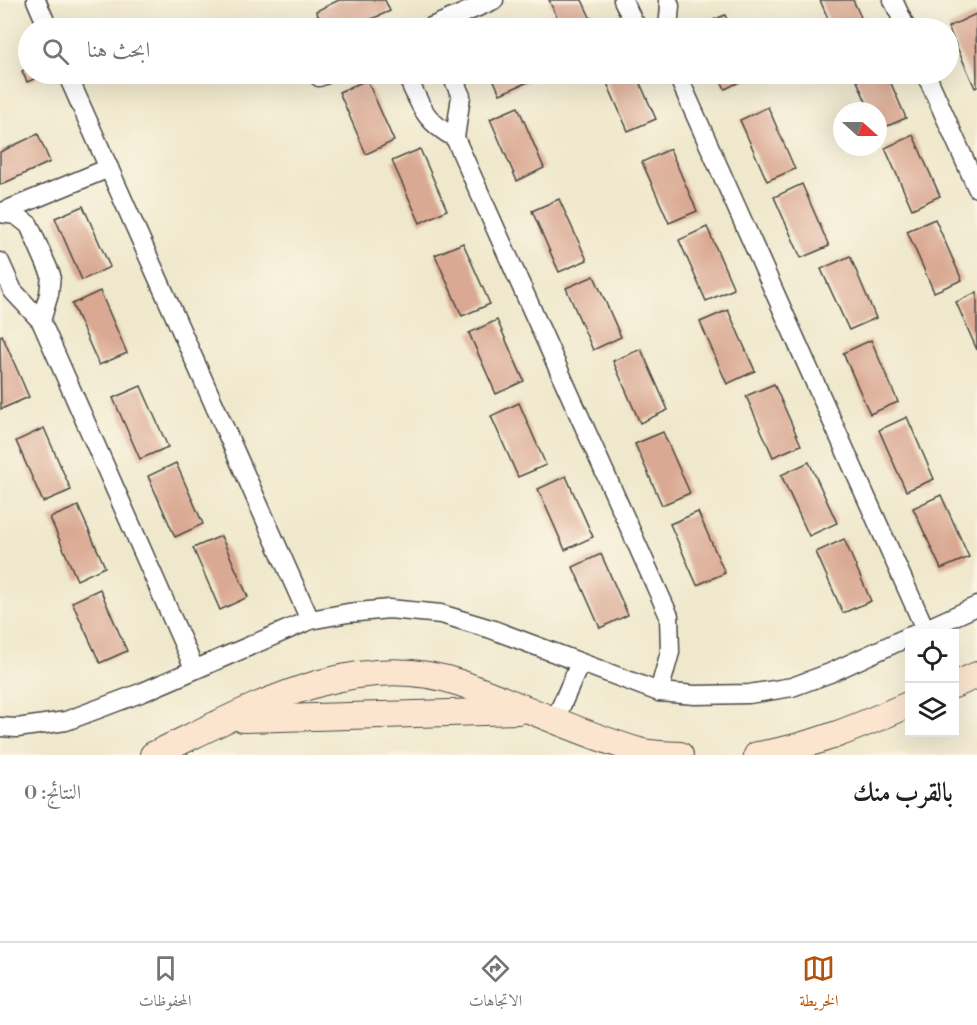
<!DOCTYPE html>
<html lang="ar">
<meta charset="utf-8">
<style>
:root{--surface:#fff;--page:#f6f6f6;--text:#222;--muted:#767676;--line:#e0e0e0;--accent:#b45309}
body{margin:0;font-family:"Libre Bodoni",Amiri,serif;background:var(--page);color:var(--text);direction:rtl}
.controls{position:absolute;right:18px;bottom:18px;display:grid;overflow:hidden;border-radius:0px;box-shadow:0 6px 24px #0002}
.controls button{width:54px;height:54px;display:grid;place-items:center;padding:0;border:0;border-bottom:2px solid var(--line);background:var(--surface);color:var(--text);font:30px sans-serif}
.compass{position:absolute;left:833px;top:102px;width:54px;height:54px;border-radius:50%;background:var(--surface);box-shadow:0 6px 24px #0002;rotate:111deg}
.list{margin:0;padding:0;list-style:none}
h2{display:flex;justify-content:space-between;align-items:center;height:78px;margin:0;padding:0 24px;font-size:26px}
h2 small{font-size:20px;font-weight:400;color:var(--muted)}
.icon{flex:none;width:33px;height:33px;fill:none;stroke:currentColor;stroke-width:2;stroke-linecap:round;stroke-linejoin:round}
.map{position:relative;flex:none;width:977px;height:755px;overflow:hidden;direction:ltr}
.search{position:absolute;background:var(--surface);box-shadow:0 6px 24px #0002;left:18px;right:18px;top:18px;height:66px;display:flex;align-items:center;gap:15px;box-sizing:border-box;padding:0 21px;border-radius:33px;color:var(--muted);font-size:22px}
.sheet{height:186px;background:var(--surface)}
nav{display:flex;justify-content:space-around;align-items:center;box-sizing:border-box;height:84px;border-top:2px solid var(--line);background:var(--surface);font-size:16px;color:var(--muted)}
nav a{display:grid;justify-items:center;gap:3px}
nav .on{color:var(--accent)}
.map>svg:first-child{display:block}
.building{fill:#daa993}
.lines{fill:none;stroke-linecap:round;stroke-linejoin:round}
.minor-casing{stroke:#484743;stroke-width:21}
.secondary-casing{stroke:#484743;stroke-width:28}
.minor{stroke:#fff;stroke-width:18}
.secondary{stroke:#fbe5cf;stroke-width:26}
</style>
<div class="map">
<svg width="977" height="755" viewBox="0 0 977 755">
<rect width="100%" height="100%" fill="#fcf5e5"/>
<filter id="ink" filterUnits="userSpaceOnUse"><feTurbulence type="fractalNoise" baseFrequency=".0167" numOctaves="2"/><feDisplacementMap in="SourceGraphic" scale="12" xChannelSelector="R" yChannelSelector="G"/><feConvolveMatrix kernelMatrix="1 2 1 2 8 2 1 2 1" color-interpolation-filters="sRGB"/></filter>
<filter id="wash" filterUnits="userSpaceOnUse"><feTurbulence type="fractalNoise" baseFrequency=".008" numOctaves="4" result="noise"/><feDisplacementMap in="SourceGraphic" scale="24" xChannelSelector="R" yChannelSelector="G"/><feGaussianBlur stdDeviation="1.35" result="paint"/><feColorMatrix in="noise" values="0 0 0 0 0 0 0 0 0 0 0 0 0 0 0 0 0 1.4 0 .05"/><feComposite in="paint" operator="in"/></filter>
<g filter="url(#wash)">
<rect width="100%" height="100%" fill="#efe8cc"/>
<g id="blocks">
<g class="building">
<polygon points="339,0 385,0 390,11 351,28 324,28 316,11"/>
<polygon points="549,0 582,0 595,28 562,28"/>
<polygon points="820,0 853,0 865,26 859,28 832,28"/>
<polygon points="976,14 977,87 975,88 948,27"/>
<polygon points="725,15 731,28 695,28"/>
<polygon points="28,68 28,74 43,74 44,75 27,82 22,71"/>
<polygon points="491,74 524,74 528,82 500,94"/>
<polygon points="603,74 636,74 656,119 628,131"/>
<polygon points="718,74 751,74 752,76 725,89"/>
<polygon points="854,74 887,74 906,118 878,130 878,111 870,111"/>
<polygon points="367,80 394,141 366,154 339,92"/>
<polygon points="518,107 544,168 517,181 490,119"/>
<polygon points="768,107 795,169 767,181 740,120"/>
<polygon points="38,134 50,162 0,185 0,152"/>
<polygon points="913,135 940,196 912,209 885,148"/>
<polygon points="420,149 447,210 420,223 392,161"/>
<polygon points="670,149 697,211 669,223 642,162"/>
<polygon points="802,184 829,246 801,258 774,197"/>
<polygon points="559,199 587,260 559,272 532,211"/>
<polygon points="83,206 110,267 82,280 55,218"/>
<polygon points="935,219 962,280 934,292 907,231"/>
<polygon points="707,227 734,289 706,301 679,240"/>
<polygon points="463,243 490,304 462,316 435,255"/>
<polygon points="850,256 876,318 849,330 821,269"/>
<polygon points="594,276 621,337 593,350 566,288"/>
<polygon points="100,291 127,353 99,365 72,304"/>
<polygon points="977,292 977,350 956,302"/>
<polygon points="728,310 755,371 727,384 700,322"/>
<polygon points="497,320 524,381 496,394 469,333"/>
<polygon points="2,335 29,397 1,409 0,336"/>
<polygon points="871,340 898,402 870,414 843,353"/>
<polygon points="641,349 668,410 640,423 613,361"/>
<polygon points="774,384 801,445 773,457 746,396"/>
<polygon points="141,386 168,447 140,459 113,398"/>
<polygon points="519,403 546,465 518,477 491,416"/>
<polygon points="907,417 934,479 906,491 879,430"/>
<polygon points="44,428 71,490 43,502 16,441"/>
<polygon points="663,432 690,493 662,505 635,444"/>
<polygon points="809,462 837,523 809,536 781,475"/>
<polygon points="176,463 203,524 175,537 148,476"/>
<polygon points="566,476 593,537 565,550 538,489"/>
<polygon points="941,495 969,557 941,569 913,508"/>
<polygon points="78,506 105,567 77,580 50,518"/>
<polygon points="698,512 725,573 697,585 670,524"/>
<polygon points="221,536 248,597 220,610 193,548"/>
<polygon points="844,539 871,601 843,613 816,552"/>
<polygon points="601,554 628,615 600,628 573,567"/>
<polygon points="100,589 127,651 100,663 72,602"/>
</g>
</g>
</g>
<g filter="url(#ink)">
<use href="#blocks" fill-opacity="0" stroke="#484743" stroke-width="1.5"/>
<g class="lines">
<defs>
<g id="minor">
<polyline points="36,0 48,28"/>
<polyline points="623,0 633,21 639,28"/>
<polyline points="668,0 670,6 668,28"/>
<polyline points="893,0 906,28"/>
<polyline points="429,28 494,0"/>
<polyline points="67,74 310,620"/>
<path d="M406,74C421,106 423,120 455,138"/>
<polyline points="451,74 461,96 455,138 669,616 670,652 659,692"/>
<polyline points="677,74 925,629"/>
<polyline points="926,74 977,188"/>
<polyline points="319,77 327,74"/>
<polyline points="0,213 16,215 29,225 51,275 49,294 41,321"/>
<polyline points="0,213 109,168"/>
<polyline points="0,262 13,291 41,321 194,668"/>
<polyline points="915,634 977,606"/>
<polyline points="555,720 580,663"/>
<polyline points="0,727 17,728 66,721 143,692 310,620 348,613 389,609 441,614 491,629 659,692 695,695 749,694 792,687 830,673 910,636"/>
</g>
<g id="secondary">
<polyline points="954,685 977,675"/>
<polyline points="243,719 518,711"/>
<path d="M153,755C246,711 354,646 460,683C519,704 578,733 639,751C651,754 666,754 680,755"/>
<path d="M757,755C812,747 860,726 910,704"/>
</g>
</defs>
<use href="#minor" class="minor-casing"/>
<use href="#secondary" class="secondary-casing"/>
<use href="#minor" class="minor"/>
<use href="#secondary" class="secondary"/>
</g>
</g>
</svg>
<div class="controls">
<button><svg class="icon" aria-label="locate" viewBox="0 0 24 24"><circle cx="12" cy="12" r="6"/><path d="M12 2v4M12 18v4M2 12h4M18 12h4"/></svg></button>
<button><svg class="icon" aria-label="layers" viewBox="0 0 24 24"><path d="M12 4l9 5-9 5-9-5zM3 14l9 5 9-5"/></svg></button>
</div>
<svg class="compass" viewBox="-18 -18 36 36"><path d="M0-13l5 13h-10z" fill="#e53935"/><path d="M0 13l5-13h-10z" fill="#767676"/></svg>
<div class="search"><svg class="icon" aria-label="search" viewBox="0 0 24 24"><circle cx="10" cy="10" r="6"/><path d="M15 15l6 6"/></svg>ابحث هنا</div>
</div>
<section class="sheet">
<h2>بالقرب منك<small>النتائج: 0</small></h2>
<ul class="list">
</ul>
</section>
<nav>
<a class="on"><svg class="icon" aria-label="map" viewBox="0 0 24 24"><path d="M3 6l6-2 6 2 6-2v14l-6 2-6-2-6 2zM9 4v14M15 6v14"/></svg>الخريطة</a>
<a><svg class="icon" aria-label="directions" viewBox="0 0 24 24"><path d="M12 3l9 9-9 9-9-9zM9 14v-3h6M13 9l2 2-2 2"/></svg>الاتجاهات</a>
<a><svg class="icon" aria-label="saved" viewBox="0 0 24 24"><path d="M7 4h10v16l-5-4-5 4z"/></svg>المحفوظات</a>
</nav>
